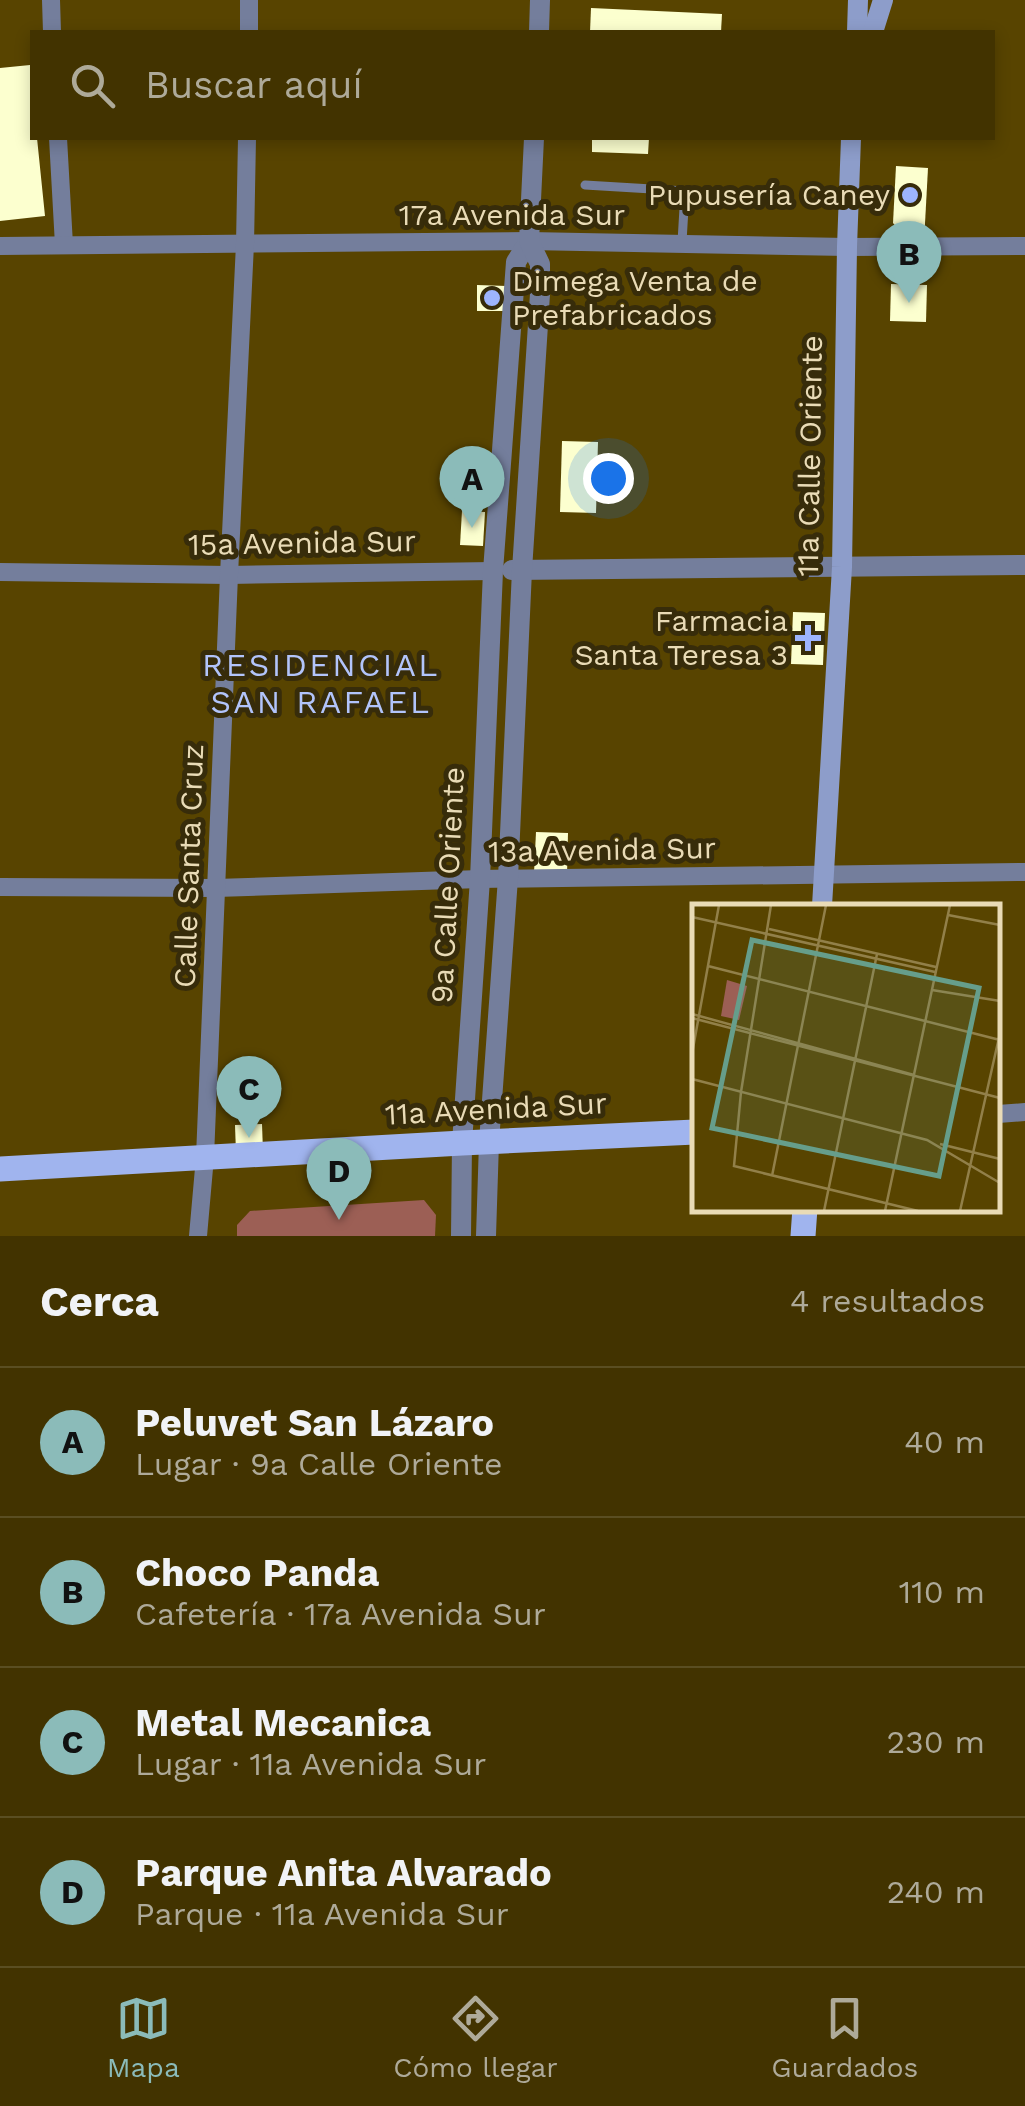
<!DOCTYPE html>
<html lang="es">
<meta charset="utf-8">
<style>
:root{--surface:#423300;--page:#493b0a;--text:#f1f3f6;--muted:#aeaa99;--line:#5a4e22;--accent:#8bbbb9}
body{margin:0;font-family:"Work Sans",sans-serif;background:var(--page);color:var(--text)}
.you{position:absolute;left:608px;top:478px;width:35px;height:35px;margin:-25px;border:8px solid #fff;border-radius:50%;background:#1a73e8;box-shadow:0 0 0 15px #1a73e833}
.badge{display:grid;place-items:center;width:65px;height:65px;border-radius:50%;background:var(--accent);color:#111;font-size:32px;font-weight:700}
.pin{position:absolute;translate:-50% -82px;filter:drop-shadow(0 2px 5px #0008)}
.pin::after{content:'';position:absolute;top:52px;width:35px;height:30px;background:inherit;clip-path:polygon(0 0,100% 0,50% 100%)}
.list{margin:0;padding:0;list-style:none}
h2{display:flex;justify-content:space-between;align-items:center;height:130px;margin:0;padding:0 40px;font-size:42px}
h2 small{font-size:32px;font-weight:400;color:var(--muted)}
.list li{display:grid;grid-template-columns:65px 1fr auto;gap:30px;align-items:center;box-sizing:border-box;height:150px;padding:0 40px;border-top:2px solid var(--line)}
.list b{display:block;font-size:38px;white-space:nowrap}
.list p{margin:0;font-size:32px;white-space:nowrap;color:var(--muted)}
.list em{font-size:32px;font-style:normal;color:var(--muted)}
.icon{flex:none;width:55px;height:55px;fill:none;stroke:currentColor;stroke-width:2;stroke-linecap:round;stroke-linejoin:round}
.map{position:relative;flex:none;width:1025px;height:1236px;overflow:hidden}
.search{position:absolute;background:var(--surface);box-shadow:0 5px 15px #0003;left:30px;right:30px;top:30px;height:110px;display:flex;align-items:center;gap:25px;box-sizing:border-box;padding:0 35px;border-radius:0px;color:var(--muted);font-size:38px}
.sheet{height:730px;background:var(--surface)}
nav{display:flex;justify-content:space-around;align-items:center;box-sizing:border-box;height:140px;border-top:2px solid var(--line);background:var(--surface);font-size:28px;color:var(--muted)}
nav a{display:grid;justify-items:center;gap:5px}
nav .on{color:var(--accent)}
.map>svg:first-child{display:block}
.green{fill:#9c5f55}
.building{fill:#fcffcf}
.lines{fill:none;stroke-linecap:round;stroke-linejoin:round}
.service{stroke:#747e9c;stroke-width:9}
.minor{stroke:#747e9c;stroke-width:18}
.tertiary{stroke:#747e9c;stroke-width:20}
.secondary{stroke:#8d9dca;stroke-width:20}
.primary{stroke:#a0b4ee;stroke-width:25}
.poi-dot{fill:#9db4fd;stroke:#372c0a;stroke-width:4}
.labels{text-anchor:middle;stroke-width:10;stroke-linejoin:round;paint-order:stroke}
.poi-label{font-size:30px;fill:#e9dbb6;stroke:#372c0a;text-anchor:end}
.street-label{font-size:30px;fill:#e9dbb6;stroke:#372c0a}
.neighbourhood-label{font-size:32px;letter-spacing:2.5px;fill:#b2c4fb;stroke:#372c0a}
.inset-road{fill:none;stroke:#928049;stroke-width:2.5}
.view{fill:#669e8b;fill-opacity:0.15;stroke:#669e8b;stroke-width:5}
.inset-edge{fill:none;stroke:#e9dbb6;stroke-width:5}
</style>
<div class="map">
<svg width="1025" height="1236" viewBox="0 0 1025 1236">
<rect width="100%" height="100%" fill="#584400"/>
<polygon class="green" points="424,1200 436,1215 435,1236 237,1236 237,1225 250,1211"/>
<g class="building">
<polygon points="591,8 722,14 721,32 590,32"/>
<polygon points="30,65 32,138 37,138 45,216 0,221 0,68"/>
<polygon points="592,138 649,138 648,154 592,152"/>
<polygon points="896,166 928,168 924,242 908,241 893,223"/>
<polygon points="891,284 927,285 926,322 890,321"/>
<polygon points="477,285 507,286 507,311 477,311"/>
<polygon points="562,441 598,442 596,513 560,512"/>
<polygon points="462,511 485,512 483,546 460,545"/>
<polygon points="793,612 825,613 823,665 791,664"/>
<polygon points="536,832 568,833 567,875 534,873"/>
<polygon points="262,1124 263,1152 236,1153 235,1125"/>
</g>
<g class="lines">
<polyline class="service" points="585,185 685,191 682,242"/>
<g class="minor">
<polyline points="51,0 52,32"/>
<polyline points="249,32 249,0"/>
<polyline points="58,138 64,245"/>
<polyline points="0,246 529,241 847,247 1025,246"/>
<polyline points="0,572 229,575 493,571"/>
<polyline points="0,887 216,888 480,879 1025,872"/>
<polyline points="998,1114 1025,1112"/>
<polyline points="198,1236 205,1157 229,575 245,244 247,138"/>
</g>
<g class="tertiary">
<polyline points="539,32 540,0"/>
<polyline points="512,570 1025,565"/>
<polyline points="461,1236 462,1143 480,879 493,571 516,262 529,241"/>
<polyline points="486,1236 489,1142 508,878 522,570 540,294 540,264 529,241 534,138"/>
</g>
<g class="secondary">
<polyline points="857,32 858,0"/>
<polyline points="873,32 883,0"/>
<polyline points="822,906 842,567 847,247 851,138"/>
</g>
<g class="primary">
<polyline points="0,1169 462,1143 695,1132"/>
<polyline points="803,1236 805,1208"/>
</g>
</g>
<g class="poi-dot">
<circle cx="910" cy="195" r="10"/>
<circle cx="492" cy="298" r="10"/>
<path d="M803 623h10v10h10v10h-10v10h-10v-10h-10v-10h10z"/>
</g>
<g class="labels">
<g class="poi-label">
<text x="890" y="205">Pupusería Caney</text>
<text x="512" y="291" text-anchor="start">Dimega Venta de<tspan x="512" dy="34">Prefabricados</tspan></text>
<text x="788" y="631">Farmacia<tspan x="788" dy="34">Santa Teresa 3</tspan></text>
</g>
<g class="street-label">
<text x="512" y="225">17a Avenida Sur</text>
<text transform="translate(810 456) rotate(-89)" y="10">11a Calle Oriente</text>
<text transform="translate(302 543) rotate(-1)" y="10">15a Avenida Sur</text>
<text transform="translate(602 850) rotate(-1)" y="10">13a Avenida Sur</text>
<text transform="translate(189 866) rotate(-88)" y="10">Calle Santa Cruz</text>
<text transform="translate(448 885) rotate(-87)" y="10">9a Calle Oriente</text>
<text transform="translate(496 1109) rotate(-3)" y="10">11a Avenida Sur</text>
</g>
<g class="neighbourhood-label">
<text x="321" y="676">RESIDENCIAL<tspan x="321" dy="37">SAN RAFAEL</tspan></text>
</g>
</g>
<g transform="translate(692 904)">
<rect width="308" height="308" fill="#584400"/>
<path d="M35,76L55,82L47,116L29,112Z" fill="#9c5f55"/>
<path class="inset-road" d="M256,11L308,21M0,13L243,68M77,25L244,63M16,62L308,136M240,86L308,97M0,110L222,171M0,114L308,194M0,150L27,1M0,175L235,236L308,279M49,188L42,262L226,307M49,188L79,1M248,240L308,255M80,272L134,1M132,307L185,50M193,307L258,1M268,307L308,129"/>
<path class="view" d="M60,36L287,84L247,272L20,224Z"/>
<rect width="308" height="308" class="inset-edge"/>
</g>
</svg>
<div class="you"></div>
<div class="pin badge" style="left:472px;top:528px">A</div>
<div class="pin badge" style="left:909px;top:303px">B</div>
<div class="pin badge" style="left:249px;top:1138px">C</div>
<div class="pin badge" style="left:339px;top:1220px">D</div>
<div class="search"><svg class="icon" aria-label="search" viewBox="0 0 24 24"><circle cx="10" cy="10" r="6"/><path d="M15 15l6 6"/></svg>Buscar aquí</div>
</div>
<section class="sheet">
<h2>Cerca<small>4 resultados</small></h2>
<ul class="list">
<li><span class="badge">A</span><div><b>Peluvet San Lázaro</b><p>Lugar · 9a Calle Oriente</p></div><em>40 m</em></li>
<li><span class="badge">B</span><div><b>Choco Panda</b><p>Cafetería · 17a Avenida Sur</p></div><em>110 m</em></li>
<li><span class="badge">C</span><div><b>Metal Mecanica</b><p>Lugar · 11a Avenida Sur</p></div><em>230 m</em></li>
<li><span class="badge">D</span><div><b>Parque Anita Alvarado</b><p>Parque · 11a Avenida Sur</p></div><em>240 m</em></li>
</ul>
</section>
<nav>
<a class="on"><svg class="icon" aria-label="map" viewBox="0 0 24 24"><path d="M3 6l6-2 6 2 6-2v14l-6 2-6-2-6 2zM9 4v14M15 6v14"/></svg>Mapa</a>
<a><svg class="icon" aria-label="directions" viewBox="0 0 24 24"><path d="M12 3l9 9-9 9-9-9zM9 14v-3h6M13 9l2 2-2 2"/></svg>Cómo llegar</a>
<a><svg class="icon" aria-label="saved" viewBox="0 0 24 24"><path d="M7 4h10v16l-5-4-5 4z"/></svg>Guardados</a>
</nav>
